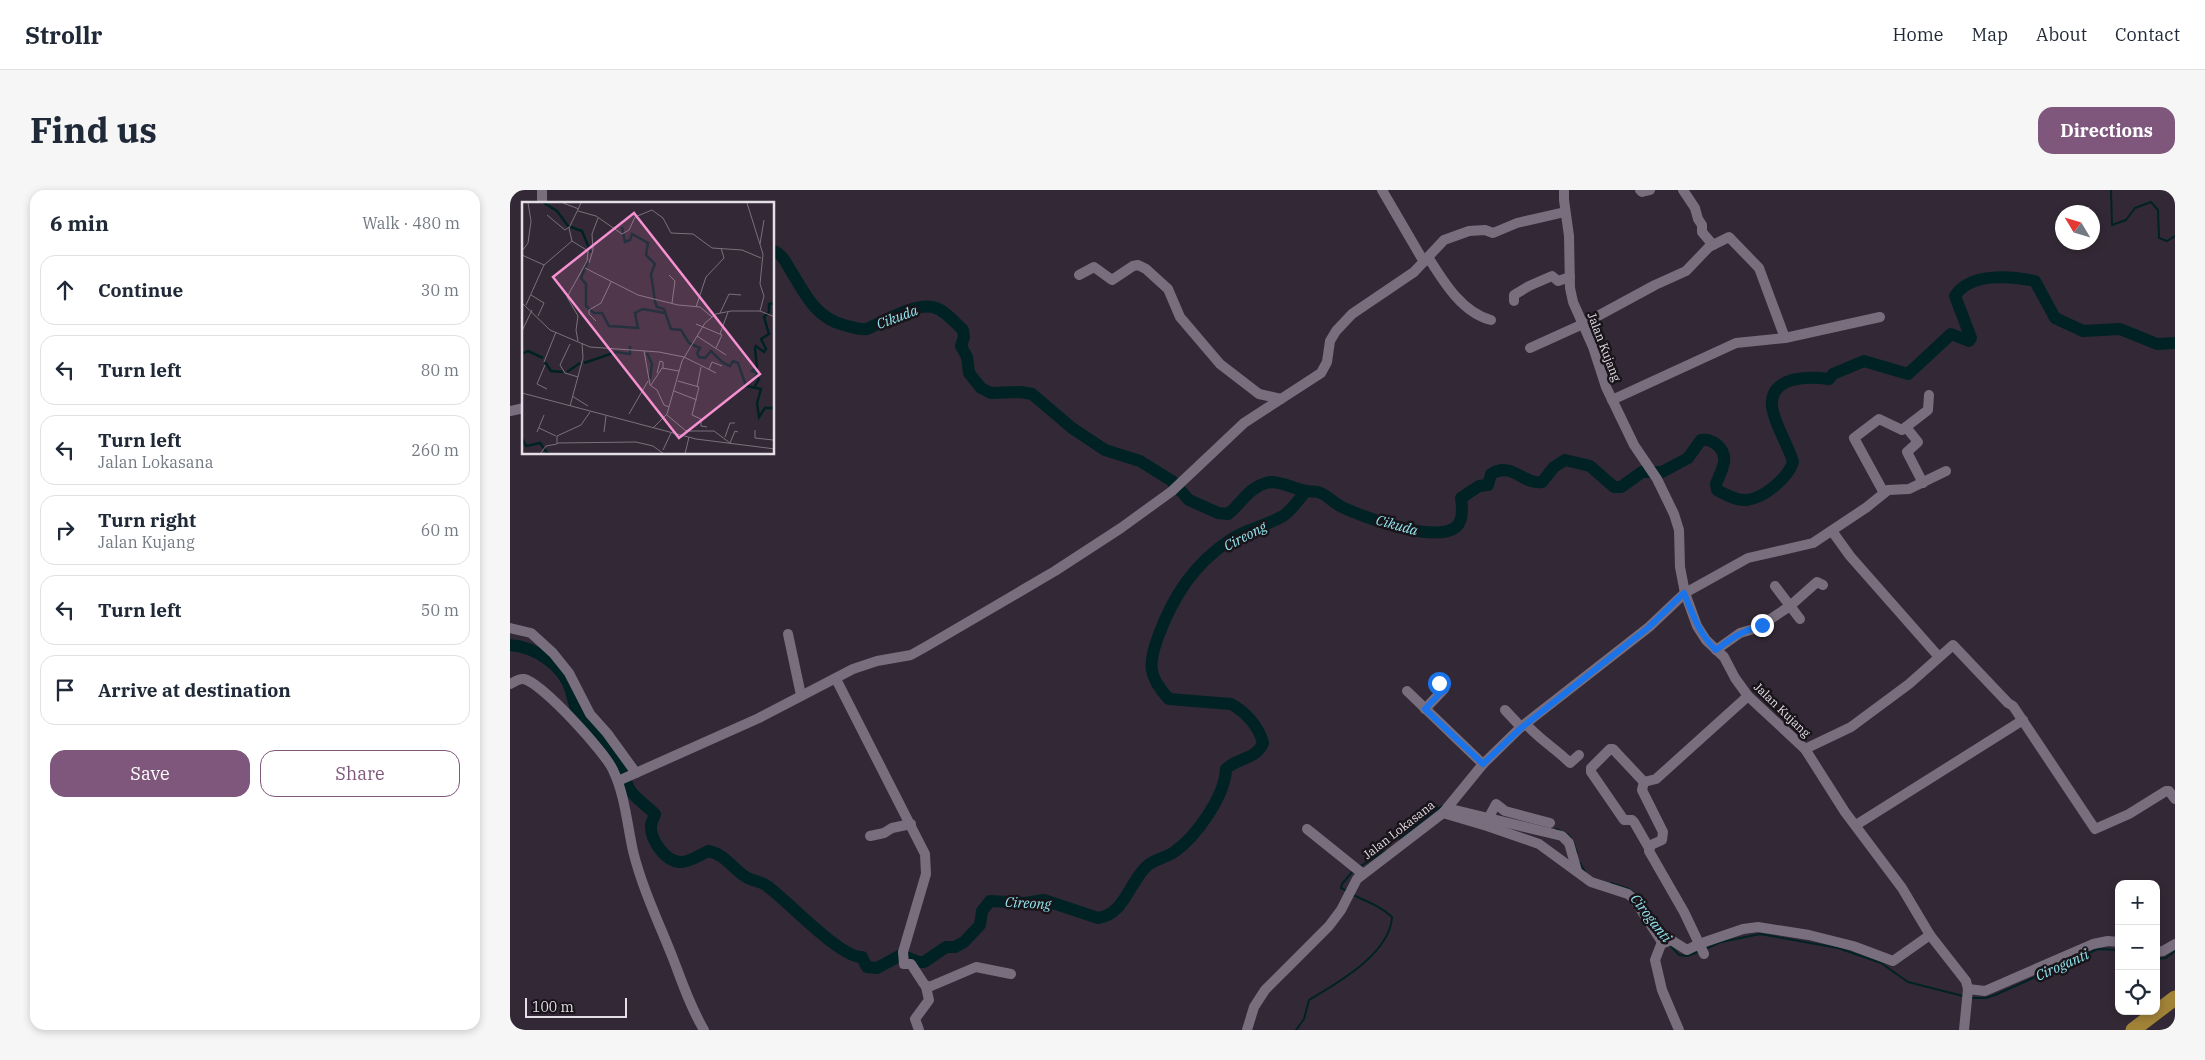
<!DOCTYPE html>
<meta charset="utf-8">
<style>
:root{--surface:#fff;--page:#f6f6f7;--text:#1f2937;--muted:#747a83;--line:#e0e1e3;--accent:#7f577c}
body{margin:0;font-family:"IBM Plex Serif",serif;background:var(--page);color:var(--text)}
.controls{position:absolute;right:15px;bottom:15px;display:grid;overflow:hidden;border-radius:10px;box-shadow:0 2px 8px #0003}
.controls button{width:45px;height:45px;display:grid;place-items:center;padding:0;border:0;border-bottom:1px solid var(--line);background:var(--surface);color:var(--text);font:25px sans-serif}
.compass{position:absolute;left:1545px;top:15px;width:45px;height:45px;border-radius:50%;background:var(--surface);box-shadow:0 2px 8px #0003;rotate:308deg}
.scale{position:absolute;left:15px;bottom:12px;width:102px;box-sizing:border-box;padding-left:5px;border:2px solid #e4dee6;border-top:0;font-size:14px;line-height:18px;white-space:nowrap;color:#e4dee6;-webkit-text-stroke:4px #18141a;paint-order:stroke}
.stop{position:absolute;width:15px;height:15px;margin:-11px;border:4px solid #1a73e8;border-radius:50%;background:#fff}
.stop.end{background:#1a73e8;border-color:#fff;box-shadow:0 1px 5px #0008}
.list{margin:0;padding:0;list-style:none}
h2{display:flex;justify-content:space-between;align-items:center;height:65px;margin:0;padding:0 20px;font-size:21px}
h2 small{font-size:16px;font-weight:400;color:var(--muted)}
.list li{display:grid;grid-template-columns:32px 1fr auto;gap:15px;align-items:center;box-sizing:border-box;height:70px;margin:0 10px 10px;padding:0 10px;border:1px solid var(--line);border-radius:15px}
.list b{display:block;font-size:19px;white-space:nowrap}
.list p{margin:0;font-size:16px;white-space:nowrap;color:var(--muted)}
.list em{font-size:16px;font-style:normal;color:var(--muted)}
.actions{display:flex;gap:10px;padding:15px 20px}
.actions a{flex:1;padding:11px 0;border:1px solid var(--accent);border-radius:15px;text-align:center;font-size:18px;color:var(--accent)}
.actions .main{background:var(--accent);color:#fff}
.icon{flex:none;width:28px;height:28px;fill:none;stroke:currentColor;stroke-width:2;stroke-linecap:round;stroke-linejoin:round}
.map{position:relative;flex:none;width:1665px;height:840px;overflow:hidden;border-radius:15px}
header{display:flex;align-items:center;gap:30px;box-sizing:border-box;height:70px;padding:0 25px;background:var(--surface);border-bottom:1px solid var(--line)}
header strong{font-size:24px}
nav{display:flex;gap:28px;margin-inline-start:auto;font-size:18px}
.intro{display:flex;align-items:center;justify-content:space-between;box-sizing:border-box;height:120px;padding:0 30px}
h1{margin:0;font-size:35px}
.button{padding:12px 22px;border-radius:15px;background:var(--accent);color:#fff;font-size:18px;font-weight:700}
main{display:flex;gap:30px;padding:0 30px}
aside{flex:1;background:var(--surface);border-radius:15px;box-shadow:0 2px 8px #0003}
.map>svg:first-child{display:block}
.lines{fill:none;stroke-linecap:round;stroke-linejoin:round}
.stream{stroke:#002225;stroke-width:2}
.river{stroke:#002225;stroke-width:12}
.minor{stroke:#796e7d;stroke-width:10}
.highway{stroke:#a18338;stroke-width:15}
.route{stroke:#1a73e8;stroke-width:6}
.labels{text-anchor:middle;stroke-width:5;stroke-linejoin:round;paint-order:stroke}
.street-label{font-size:12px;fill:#e4dee6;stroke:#18141a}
.water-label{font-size:14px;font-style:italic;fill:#92e5ed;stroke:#18141a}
.inset-river{fill:none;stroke:#002225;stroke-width:2.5}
.inset-road{fill:none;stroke:#7a717c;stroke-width:1}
.view{fill:#f590d1;fill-opacity:0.15;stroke:#f590d1;stroke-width:2.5}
.inset-edge{fill:none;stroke:#e4dee6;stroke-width:2.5}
</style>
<header>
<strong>Strollr</strong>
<nav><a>Home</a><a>Map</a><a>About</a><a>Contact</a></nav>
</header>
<div class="intro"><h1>Find us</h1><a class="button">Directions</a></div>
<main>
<aside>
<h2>6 min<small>Walk · 480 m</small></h2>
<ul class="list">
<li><svg class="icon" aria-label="ahead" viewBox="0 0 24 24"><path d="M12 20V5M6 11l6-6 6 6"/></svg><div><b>Continue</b></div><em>30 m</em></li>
<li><svg class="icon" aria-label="left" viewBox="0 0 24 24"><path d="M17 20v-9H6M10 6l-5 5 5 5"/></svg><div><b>Turn left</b></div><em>80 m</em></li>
<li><svg class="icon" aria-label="left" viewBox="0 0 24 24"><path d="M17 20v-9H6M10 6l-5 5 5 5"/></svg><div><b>Turn left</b><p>Jalan Lokasana</p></div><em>260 m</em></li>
<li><svg class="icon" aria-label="right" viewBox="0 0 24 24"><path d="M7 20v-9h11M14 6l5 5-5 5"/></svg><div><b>Turn right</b><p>Jalan Kujang</p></div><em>60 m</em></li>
<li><svg class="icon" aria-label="left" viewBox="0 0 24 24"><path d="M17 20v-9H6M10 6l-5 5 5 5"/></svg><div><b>Turn left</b></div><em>50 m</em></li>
<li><svg class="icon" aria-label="arrive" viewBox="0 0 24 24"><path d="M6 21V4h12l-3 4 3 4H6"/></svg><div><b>Arrive at destination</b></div></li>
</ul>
<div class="actions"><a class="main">Save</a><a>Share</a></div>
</aside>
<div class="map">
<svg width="1665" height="840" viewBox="0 0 1665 840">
<rect width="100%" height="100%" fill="#332936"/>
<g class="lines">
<g class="stream">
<polyline points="1601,0 1602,35 1616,30 1625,18 1641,12 1648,20 1649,48 1657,51 1665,46"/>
<polyline points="1046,639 1057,644 1061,648"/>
<polyline points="890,649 927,619 933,616"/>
<polyline points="1063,651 1067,663"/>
<polyline points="1070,673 1075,682"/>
<polyline points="849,677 875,661"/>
<polyline points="1101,693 1119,699 1128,706"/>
<polyline points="837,701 831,698 832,694 843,681"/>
<polyline points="1147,735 1152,744"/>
<polyline points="1159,754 1169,765 1177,766 1188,762"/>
<polyline points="1195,759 1211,752 1250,744 1328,758 1371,773 1398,792 1453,806"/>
<polyline points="1646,769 1656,768 1665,761"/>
<polyline points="1460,808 1476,808 1485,805 1588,759 1609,760"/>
<path d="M786,840L794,829L799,810C827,793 880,764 882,727C870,716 858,712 843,705"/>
</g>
<g class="river">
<path d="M264,61C273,65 276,73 281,81C295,104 306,128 334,135C342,137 349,140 357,139C375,131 407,111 426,118C437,122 445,133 453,140L454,147L451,156L457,167L459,183L471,198L481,203L511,202L522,204L562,238L595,260L630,271L662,291L679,310L708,323L718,324C731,314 738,298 756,293C767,289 784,299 796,301C800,302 804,301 808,302C816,304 823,312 830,316C849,326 940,360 950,331C953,324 952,315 951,308L969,296L978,295L981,284C1002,271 1013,295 1032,292L1044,277L1055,270L1080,276L1104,297H1111L1132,282H1152L1178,268L1191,250C1197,249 1201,250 1206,254C1221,266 1212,279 1206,294L1207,300C1216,305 1227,311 1237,310C1254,308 1278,288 1283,272C1278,254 1265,236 1262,217C1259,186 1298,186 1319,189L1323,184L1354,171L1398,184L1441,144L1459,151L1461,148L1445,106C1460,82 1501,86 1525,91L1545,128L1573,141L1610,139L1647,154L1665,153"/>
<path d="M0,455C25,457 54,475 61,501C64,513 65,520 74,532C82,541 93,546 102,558C111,571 112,587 120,600C126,609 137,616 145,624C144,627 142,631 141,635C140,650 156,673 172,672C181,671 190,665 198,661C215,664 222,678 236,687C242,691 251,691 257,696C277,710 330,768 352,767L357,777L367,778L391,765L409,772H414L436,757H445L454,752L470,735L472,721L480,711L515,713L534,710L588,728C615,724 619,692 637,676C644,669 656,668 664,662C686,647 715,606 716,579C727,568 747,569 753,553C749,537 736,522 721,514L659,509C638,487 638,474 648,447C663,406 684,374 720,350C736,339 756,336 773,326C782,320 789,309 796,301"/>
</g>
<g class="minor">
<polyline points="32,0 32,14"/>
<polyline points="872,0 914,72"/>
<polyline points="1054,0 1054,10 1059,46 1060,98 1063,112 1083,157 1096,197 1124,255 1147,289 1164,324 1169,340 1170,377 1175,403 1187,436 1196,450 1214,467 1225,488 1238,506 1295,559 1335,622 1392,698 1420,745 1456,791 1458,799 1454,840"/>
<polyline points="1130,0 1132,2 1140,0"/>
<polyline points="1173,0 1185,18 1188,29 1192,35 1192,42 1203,55"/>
<path d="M918,67C933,91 952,123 981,130"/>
<polyline points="569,85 584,77 602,90 623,76 628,75 636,79 658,99 670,127 710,174 749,204 771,209"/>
<polyline points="1004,111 1004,105 1019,96 1042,86 1048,91 1060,87"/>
<polyline points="1020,158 1073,134 1145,95 1176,81 1199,57 1219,47 1249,78 1275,148"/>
<polyline points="1102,210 1226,153 1275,148 1370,127"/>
<polyline points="0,221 14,218"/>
<polyline points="1396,237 1408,252 1397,262 1413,293"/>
<polyline points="1374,303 1344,248 1369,229 1392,240 1418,220 1419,205"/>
<polyline points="1322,341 1340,366 1429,467"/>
<polyline points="1265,396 1290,429"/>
<polyline points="0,438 21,443 43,463 59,483 80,524 97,543 126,583"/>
<polyline points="278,444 291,505"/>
<polyline points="1206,460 1230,443 1247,438 1280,416 1307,392 1313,395"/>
<polyline points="326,489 415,664 416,684 393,762 394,774 401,774 414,794 419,797 466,777 501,784"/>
<path d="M0,494C5,492 8,488 14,489C32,493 95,562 103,580C115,605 117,634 123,661C132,698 150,735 164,771C173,795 181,818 194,840"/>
<polyline points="897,501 973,574"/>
<polyline points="915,519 934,499 929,493"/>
<polyline points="995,520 1011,537"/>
<path d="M1016,534C1029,549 1046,559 1060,573L1069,565"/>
<polyline points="1295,559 1341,537 1399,494 1443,455 1498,513 1503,516 1585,639 1619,624 1656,601 1659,601 1665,609"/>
<polyline points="108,591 249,528 343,479 367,471 401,465 417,456 545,381 611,338 662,301 734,233 811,183 817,172 820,151 826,141 842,124 904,82 934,50 959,41 975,40 983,43 1007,33 1055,22"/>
<polyline points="1134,592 1103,559 1100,559 1081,578 1081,582 1114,630 1122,630 1124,632 1139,658"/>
<polyline points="945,620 1052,646 1059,653 1067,681"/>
<polyline points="933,623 977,636 1029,654 1081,692 1118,704 1124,709 1152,752 1154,753 1161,750 1177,760 1189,754 1233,739 1248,737 1299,745 1343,756 1383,771 1420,745"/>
<polyline points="979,627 986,614 995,621 1040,633"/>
<polyline points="1346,635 1513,530"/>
<polyline points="797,639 853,684"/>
<polyline points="360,646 374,643 382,638 401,634"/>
<polyline points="1152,752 1145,770 1152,800 1169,840"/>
<polyline points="1646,762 1653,761 1665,754"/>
<polyline points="1194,764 1174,722 1139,661 1141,655 1152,650 1153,642 1132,600 1134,592 1146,589 1238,506"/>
<polyline points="1458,799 1475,801 1583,754 1598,751 1609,752"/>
<polyline points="409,840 405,829 419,810 416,797"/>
<polyline points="737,840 744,817 755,800 819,736 831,720 847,689 933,623 973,574 1011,537 1139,437 1175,403 1238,368 1303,353 1357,317 1378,300 1399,299 1436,281"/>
</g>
<polyline class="highway" points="1623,840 1665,808"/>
</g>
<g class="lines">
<path class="route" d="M929,493L934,499L915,519L973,574L1011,538L1139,437L1174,403C1183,425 1189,444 1206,460C1215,453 1224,446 1234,442C1240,438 1246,440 1252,435"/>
</g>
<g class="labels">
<g class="street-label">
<text transform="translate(1094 157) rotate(69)" y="4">Jalan Kujang</text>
<text transform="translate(1272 520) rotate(44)" y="4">Jalan Kujang</text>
<text transform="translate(889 640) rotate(-38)" y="4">Jalan Lokasana</text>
</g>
<g class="water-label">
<text transform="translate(387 127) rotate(-21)" y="5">Cikuda</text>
<text transform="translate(887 335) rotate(15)" y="5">Cikuda</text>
<text transform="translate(735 346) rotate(-28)" y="5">Cireong</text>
<text transform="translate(518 713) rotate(3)" y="5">Cireong</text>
<text transform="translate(1141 728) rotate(52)" y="5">Ciroganti</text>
<text transform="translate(1552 775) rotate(-24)" y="5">Ciroganti</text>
</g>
</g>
<g transform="translate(12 12)">
<rect width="252" height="252" fill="#332936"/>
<path class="inset-river" d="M22,1L35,9L46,24L60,29L69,51M100,25L103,40L108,38L110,32L126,41L124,53L133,62L129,72L133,100L135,105L142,107L149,127L159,128L167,141L178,146L175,151L177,155L183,156L189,149L200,160L208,164L211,159L216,161L224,184L239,187L235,201L237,215L243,206H253M66,59L59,76L64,82V104L72,111H80L87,124L116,126L113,111L121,107L143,111M125,151L130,162L128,177M0,152L6,149L21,156M23,160L29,169L41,170M62,161L94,150L108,152V144M45,170L58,161M233,184L237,177L233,175L235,171L230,169L235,165L233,147L234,144L242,150L244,147L239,137L247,132L242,115L247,110V102L253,101M0,236L4,244L18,241L26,252"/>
<path class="inset-road" d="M41,1L57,7M225,1L241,52L238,82L242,94L238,109M56,9L74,14L100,32L107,28L113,15L130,8L141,16L149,31L171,32L190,46L220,48L239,56M25,13L43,28L47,25M238,42L242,18M0,49L6,41L9,19L6,1M0,53L22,63M67,61L71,48L70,32L76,16M63,66L116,93L156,103L178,105L190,115M147,73L153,79L150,101M9,93L22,101L16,114M0,101L28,128L68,145L137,150L162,155L194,171M4,103L22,63L50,39M174,105L184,75L202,56L199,46M198,111L207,92L219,93M74,119L67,112V108L79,101L89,80M174,122L200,133L194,146M0,129L10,108M198,132L206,110M175,134L204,153M56,139L54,128L56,114L45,95L65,59L66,49L50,39L47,26L59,1M48,142L38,163L43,171L56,175M122,149L128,183L135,188L142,203L147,205M22,160L34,130M23,163L15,182L25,187M187,167L190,160L200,164M135,171L138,159L141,160V166M156,179L177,185L170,213L179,217V224L185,225M129,183L140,166L157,169M175,185L179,165M152,189L175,198M0,191L174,237L253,247M50,194L66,204M48,204L61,156L60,141M107,212L126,179M145,213L164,229H192L208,241M17,226L34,234M131,226L145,212L160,159L183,121L194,112L209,109H238L253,115M233,228V236L251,238M15,230L22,213M82,230L84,214M203,235L208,221H213M35,241L114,240L131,244L142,252M208,241L213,229L216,230M141,248L149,231M18,252L24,244L35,242V234L59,223L68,210M163,252L167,235"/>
<path class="view" d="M112,11L238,172L157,236L31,75Z"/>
<rect width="252" height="252" class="inset-edge"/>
</g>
</svg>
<div class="controls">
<button>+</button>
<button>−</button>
<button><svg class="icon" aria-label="locate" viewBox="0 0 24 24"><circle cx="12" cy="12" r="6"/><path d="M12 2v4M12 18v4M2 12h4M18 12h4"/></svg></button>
</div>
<svg class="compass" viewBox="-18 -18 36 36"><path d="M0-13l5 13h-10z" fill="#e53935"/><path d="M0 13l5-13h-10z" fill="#747a83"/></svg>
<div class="scale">100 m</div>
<div class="stop" style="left:929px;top:493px"></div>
<div class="stop end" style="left:1252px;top:435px"></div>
</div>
</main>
